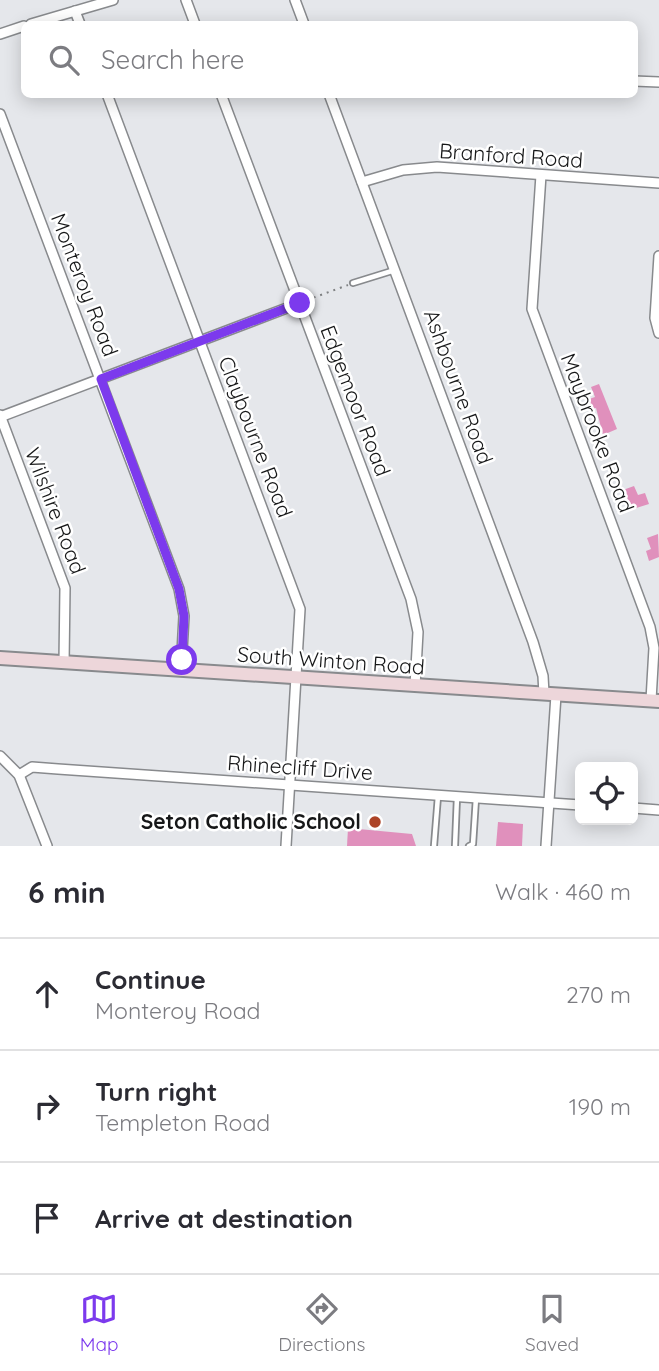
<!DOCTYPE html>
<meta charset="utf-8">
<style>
:root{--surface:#fff;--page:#f2f2f3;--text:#2b2b33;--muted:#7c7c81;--line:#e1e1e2;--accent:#7c3aed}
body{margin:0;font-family:Quicksand,sans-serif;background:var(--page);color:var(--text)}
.controls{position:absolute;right:21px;bottom:21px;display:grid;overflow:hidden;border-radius:10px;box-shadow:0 4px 18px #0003}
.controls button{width:63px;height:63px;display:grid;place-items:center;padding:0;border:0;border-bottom:2px solid var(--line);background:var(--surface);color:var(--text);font:35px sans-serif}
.stop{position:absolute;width:21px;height:21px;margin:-16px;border:5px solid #7c3aed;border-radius:50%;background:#fff}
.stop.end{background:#7c3aed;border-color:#fff;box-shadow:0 2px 7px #0008}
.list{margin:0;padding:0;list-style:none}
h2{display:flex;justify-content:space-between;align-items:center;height:91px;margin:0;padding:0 28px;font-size:30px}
h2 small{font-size:23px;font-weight:400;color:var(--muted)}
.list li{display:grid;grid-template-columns:46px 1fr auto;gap:21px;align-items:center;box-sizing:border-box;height:112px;padding:0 28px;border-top:2px solid var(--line)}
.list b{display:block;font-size:26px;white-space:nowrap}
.list p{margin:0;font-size:23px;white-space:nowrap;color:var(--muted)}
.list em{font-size:23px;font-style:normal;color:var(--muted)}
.icon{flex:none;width:38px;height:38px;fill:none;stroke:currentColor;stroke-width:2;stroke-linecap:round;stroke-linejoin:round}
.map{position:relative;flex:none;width:659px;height:846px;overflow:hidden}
.search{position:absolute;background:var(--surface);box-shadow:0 4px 18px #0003;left:21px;right:21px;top:21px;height:77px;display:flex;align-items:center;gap:18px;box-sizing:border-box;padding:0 24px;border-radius:10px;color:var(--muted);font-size:26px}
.sheet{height:427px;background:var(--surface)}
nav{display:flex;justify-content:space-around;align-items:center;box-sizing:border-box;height:98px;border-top:2px solid var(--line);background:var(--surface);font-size:19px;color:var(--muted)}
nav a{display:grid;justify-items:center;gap:4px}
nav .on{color:var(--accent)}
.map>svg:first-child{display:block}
.building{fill:#e090bc}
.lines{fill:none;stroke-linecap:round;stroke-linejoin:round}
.lane-casing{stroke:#888a8d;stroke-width:8}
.street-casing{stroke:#888a8d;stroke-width:12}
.secondary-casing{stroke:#888a8d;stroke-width:16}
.path{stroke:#808284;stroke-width:2;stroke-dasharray:2 5;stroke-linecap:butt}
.lane{stroke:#fff;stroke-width:4.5}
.street{stroke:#fff;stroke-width:9}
.secondary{stroke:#edd6da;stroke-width:12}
.route{stroke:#7c3aed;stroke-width:9}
.poi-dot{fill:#ad4427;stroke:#fff;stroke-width:2.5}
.labels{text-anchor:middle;stroke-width:5;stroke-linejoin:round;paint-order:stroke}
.street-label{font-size:21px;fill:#161718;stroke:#fff}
.poi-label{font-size:21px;font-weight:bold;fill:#161718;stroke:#fff;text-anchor:end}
</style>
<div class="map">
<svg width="659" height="846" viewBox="0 0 659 846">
<rect width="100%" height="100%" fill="#e5e7eb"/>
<g class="building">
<polygon points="599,384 617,429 603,435 596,408 593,409 589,399 595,397 591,387"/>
<polygon points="634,486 638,495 645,493 649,504 633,509 623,490"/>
<polygon points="658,534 659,557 649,561 646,551 651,549 647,538"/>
<polygon points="498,822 523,824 522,846 496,846"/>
<polygon points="348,828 412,834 416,846 347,846"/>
</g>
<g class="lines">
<defs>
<g id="lane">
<polyline points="353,283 395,270"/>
<polyline points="434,846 438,796"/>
<polyline points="455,846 457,797"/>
<polyline points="469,846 473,844 476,798"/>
</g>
<g id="street">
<polyline points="186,0 195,24"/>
<polyline points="295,0 304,24"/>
<polyline points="75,11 80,24"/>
<polyline points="31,24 113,0"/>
<polyline points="0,34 24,26"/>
<polyline points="634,81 659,82"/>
<polyline points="107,94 300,609 286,846"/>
<polyline points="221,94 411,599 418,632 415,686"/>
<polyline points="329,94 533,642 543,676 544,694"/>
<polyline points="0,114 179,589 184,616 181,670"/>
<polyline points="541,175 532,309 650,627 654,648 651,700"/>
<polyline points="362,182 403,170 437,167 659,183"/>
<polyline points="659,256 655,318 659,333"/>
<polyline points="0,415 65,588 64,663"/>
<polyline points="0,417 300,303"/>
<polyline points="0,756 19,775 47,846"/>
<polyline points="19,775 32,767 58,769 580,805"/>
<polyline points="633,808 659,810"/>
<polyline points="546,846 556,695"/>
</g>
<polyline id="secondary" points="0,658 659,701"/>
</defs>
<use href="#lane" class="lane-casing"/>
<use href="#street" class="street-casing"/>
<use href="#secondary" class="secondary-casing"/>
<polyline class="path" points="307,300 348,285"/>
<use href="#lane" class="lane"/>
<use href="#street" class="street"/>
<use href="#secondary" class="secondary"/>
</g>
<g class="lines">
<polyline class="route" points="182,660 184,616 179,589 101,379 300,303"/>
</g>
<circle class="poi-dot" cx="375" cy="822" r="7"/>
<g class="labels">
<g class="street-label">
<text transform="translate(511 156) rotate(4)" y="7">Branford Road</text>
<text transform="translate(84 285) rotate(69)" y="7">Monteroy Road</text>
<text transform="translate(458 387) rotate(70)" y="7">Ashbourne Road</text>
<text transform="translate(355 401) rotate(69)" y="7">Edgemoor Road</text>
<text transform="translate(597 433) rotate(69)" y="7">Maybrooke Road</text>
<text transform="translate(255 437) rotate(69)" y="7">Claybourne Road</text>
<text transform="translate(55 511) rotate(69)" y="7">Wilshire Road</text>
<text transform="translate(331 661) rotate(4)" y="7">South Winton Road</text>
<text transform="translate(300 768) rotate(4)" y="7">Rhinecliff Drive</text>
</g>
<g class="poi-label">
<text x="361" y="829">Seton Catholic School</text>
</g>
</g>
</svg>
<div class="controls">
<button><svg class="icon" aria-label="locate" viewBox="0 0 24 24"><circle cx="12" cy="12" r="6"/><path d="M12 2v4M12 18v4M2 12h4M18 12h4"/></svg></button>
</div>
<div class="stop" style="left:182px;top:660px"></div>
<div class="stop end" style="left:300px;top:303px"></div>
<div class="search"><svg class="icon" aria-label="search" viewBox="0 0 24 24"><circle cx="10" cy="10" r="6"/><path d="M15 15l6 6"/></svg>Search here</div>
</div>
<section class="sheet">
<h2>6 min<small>Walk · 460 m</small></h2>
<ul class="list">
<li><svg class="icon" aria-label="ahead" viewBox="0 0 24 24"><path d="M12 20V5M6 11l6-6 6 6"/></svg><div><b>Continue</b><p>Monteroy Road</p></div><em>270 m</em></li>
<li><svg class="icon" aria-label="right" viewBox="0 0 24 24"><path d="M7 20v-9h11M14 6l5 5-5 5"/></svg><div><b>Turn right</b><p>Templeton Road</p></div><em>190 m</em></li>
<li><svg class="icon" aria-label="arrive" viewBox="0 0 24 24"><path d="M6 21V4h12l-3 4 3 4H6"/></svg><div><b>Arrive at destination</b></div></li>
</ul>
</section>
<nav>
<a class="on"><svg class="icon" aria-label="map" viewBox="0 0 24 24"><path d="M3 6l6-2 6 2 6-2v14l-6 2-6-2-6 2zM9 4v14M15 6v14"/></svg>Map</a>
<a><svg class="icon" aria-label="directions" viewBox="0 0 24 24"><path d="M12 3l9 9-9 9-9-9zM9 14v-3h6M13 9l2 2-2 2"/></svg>Directions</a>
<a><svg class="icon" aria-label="saved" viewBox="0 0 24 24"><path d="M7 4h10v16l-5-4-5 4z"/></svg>Saved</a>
</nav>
